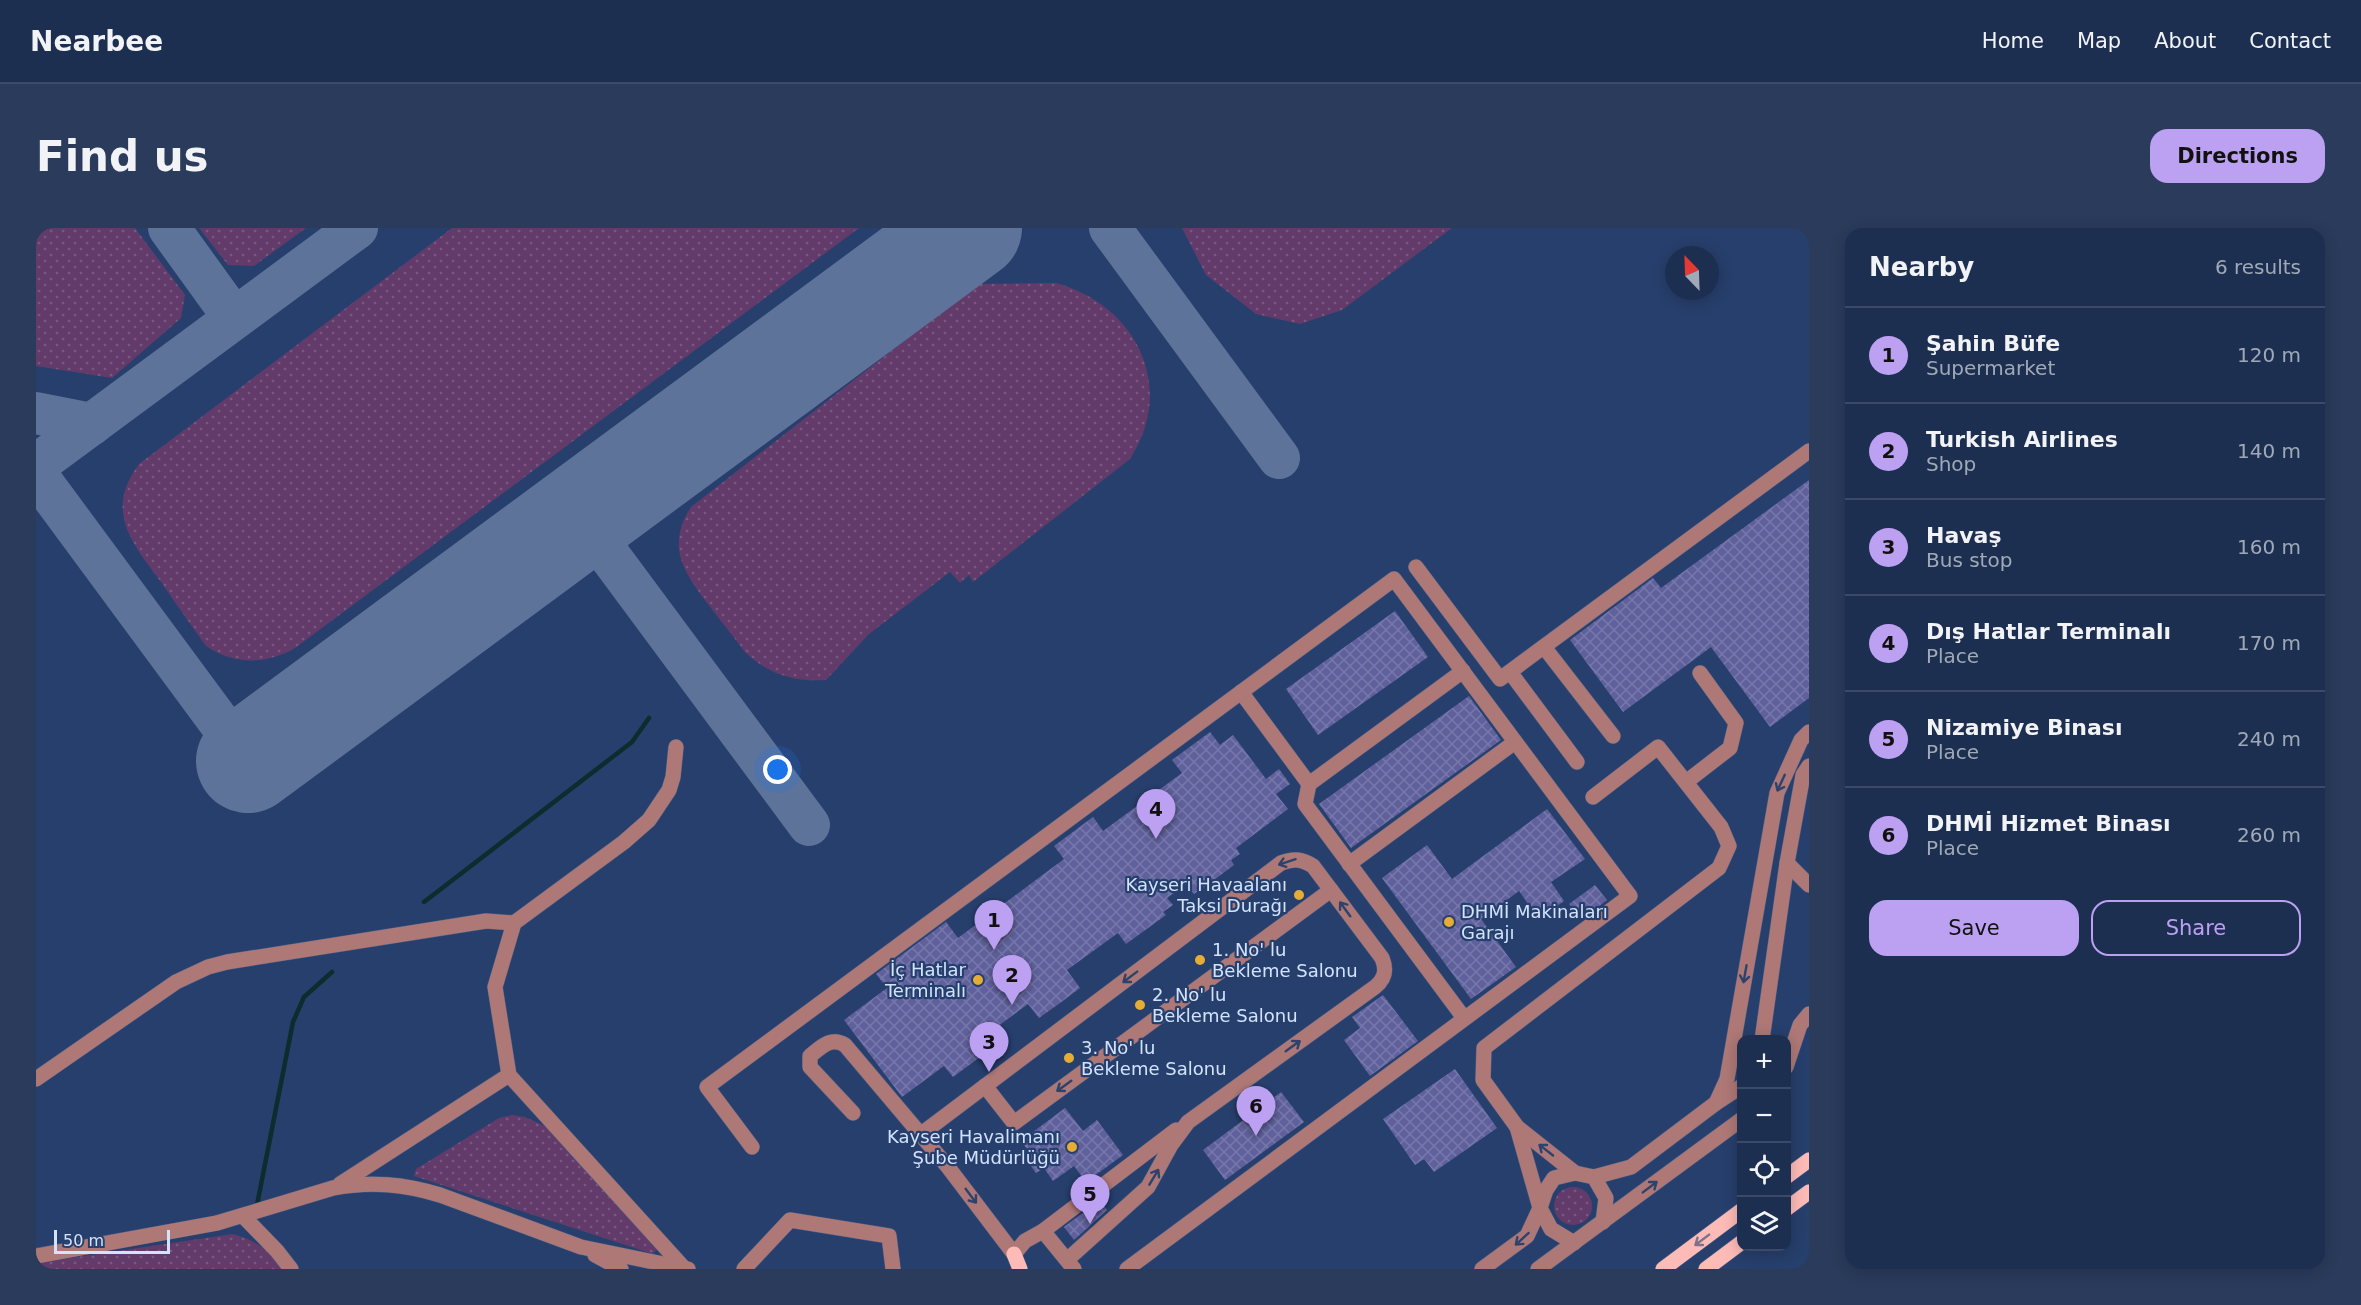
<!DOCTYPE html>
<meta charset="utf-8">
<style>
:root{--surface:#1d2f51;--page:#2a3b5b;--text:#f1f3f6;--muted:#a0a9b7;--line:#3b4a68;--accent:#bca0f2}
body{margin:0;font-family:"DejaVu Sans",sans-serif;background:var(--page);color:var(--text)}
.controls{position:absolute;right:18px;bottom:18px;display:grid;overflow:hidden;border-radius:12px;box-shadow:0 3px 15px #0003}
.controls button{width:54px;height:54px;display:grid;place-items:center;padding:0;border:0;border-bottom:2px solid var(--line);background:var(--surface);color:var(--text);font:30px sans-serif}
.compass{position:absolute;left:1629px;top:18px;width:54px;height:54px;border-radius:50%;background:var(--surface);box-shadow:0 3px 15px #0003;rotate:337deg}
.scale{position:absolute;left:18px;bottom:15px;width:116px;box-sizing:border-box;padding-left:6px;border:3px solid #d3e3fe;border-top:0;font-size:16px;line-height:21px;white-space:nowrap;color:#d3e3fe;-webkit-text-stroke:4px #273f6c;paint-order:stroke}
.you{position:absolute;left:742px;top:542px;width:21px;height:21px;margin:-15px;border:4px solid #fff;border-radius:50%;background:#1a73e8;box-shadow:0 0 0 9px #1a73e833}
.badge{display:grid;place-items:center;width:39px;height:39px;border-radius:50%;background:var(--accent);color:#111;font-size:20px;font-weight:700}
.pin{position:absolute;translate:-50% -50px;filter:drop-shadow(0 2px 3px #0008)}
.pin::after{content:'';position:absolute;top:32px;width:21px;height:18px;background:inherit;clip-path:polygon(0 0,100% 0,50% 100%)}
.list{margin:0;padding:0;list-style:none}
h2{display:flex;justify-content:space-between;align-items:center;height:78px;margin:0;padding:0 24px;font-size:26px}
h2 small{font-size:20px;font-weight:400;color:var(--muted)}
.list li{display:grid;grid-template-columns:39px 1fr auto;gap:18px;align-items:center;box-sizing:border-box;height:96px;padding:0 24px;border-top:2px solid var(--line)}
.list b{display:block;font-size:22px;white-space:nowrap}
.list p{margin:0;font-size:20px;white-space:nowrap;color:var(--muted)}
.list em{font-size:20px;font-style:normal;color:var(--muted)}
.actions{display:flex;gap:12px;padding:18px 24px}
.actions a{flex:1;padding:14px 0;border:2px solid var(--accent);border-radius:18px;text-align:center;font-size:21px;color:var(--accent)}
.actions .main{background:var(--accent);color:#111}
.icon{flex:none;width:33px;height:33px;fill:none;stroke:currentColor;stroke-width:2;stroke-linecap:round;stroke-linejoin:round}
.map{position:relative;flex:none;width:1773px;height:1041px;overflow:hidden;border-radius:18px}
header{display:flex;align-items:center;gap:36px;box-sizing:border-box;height:84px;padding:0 30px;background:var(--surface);border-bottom:2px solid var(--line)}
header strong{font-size:28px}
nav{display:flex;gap:33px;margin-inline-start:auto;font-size:21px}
.intro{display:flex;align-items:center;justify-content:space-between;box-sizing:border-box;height:144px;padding:0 36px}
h1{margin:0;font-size:42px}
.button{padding:15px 27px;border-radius:18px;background:var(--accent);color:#111;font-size:21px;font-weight:700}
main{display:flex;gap:36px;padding:0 36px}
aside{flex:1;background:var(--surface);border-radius:18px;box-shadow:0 3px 15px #0003}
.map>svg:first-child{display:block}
.grass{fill:url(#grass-dots)}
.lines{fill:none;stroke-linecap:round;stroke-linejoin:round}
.stream{stroke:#0c2c2e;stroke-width:4.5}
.taxiway{stroke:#5e739a;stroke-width:42}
.runway{stroke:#5e739a;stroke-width:104}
.building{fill:url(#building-cross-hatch)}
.minor-casing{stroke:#465d86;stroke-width:16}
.major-casing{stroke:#465d86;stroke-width:16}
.minor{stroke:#ae7876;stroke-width:15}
.major{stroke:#fdbbb8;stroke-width:15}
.oneway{stroke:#2e426c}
.oneway2{stroke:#7d718a}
.poi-dot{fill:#e6ad36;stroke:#273f6c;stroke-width:2}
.labels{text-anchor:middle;stroke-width:4.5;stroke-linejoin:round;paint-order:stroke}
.poi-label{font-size:18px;fill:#d3e3fe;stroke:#273f6c;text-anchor:start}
</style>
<header>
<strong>Nearbee</strong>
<nav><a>Home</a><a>Map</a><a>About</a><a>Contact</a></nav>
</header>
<div class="intro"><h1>Find us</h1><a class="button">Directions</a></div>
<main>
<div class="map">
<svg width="1773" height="1041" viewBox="0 0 1773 1041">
<defs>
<pattern id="grass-dots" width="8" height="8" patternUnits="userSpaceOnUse" patternTransform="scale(1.5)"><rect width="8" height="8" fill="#633b6a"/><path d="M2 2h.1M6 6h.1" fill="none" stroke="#785780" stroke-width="1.8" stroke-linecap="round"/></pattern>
<pattern id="building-cross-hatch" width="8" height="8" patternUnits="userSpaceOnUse" patternTransform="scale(1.5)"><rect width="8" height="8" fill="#60619c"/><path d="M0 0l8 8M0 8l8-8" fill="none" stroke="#7678ab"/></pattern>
</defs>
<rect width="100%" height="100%" fill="#273f6c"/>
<g class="grass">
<polygon points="0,0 99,0 149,67 145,90 76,150 0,138"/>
<polygon points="163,0 270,0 218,38 192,37"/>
<path d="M416,0H823L259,420C229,437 199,437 170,418C155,397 140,376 125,354C96,315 68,283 103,236Z"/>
<polygon points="1146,0 1416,0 1306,82 1264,96 1220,86 1170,47"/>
<path d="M1020,55C1100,77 1141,158 1094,231L937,354L933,347L924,355L914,344L833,406L790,452C758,454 732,446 709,424C697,408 684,392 672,376C647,343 630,318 655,279L941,56Z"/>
<polygon points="476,887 489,889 518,902 621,1021 617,1026 378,948 380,941 463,890"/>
<circle cx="1537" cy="978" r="19"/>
<path d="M197,1006C219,1012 234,1023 249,1041H0V1035Z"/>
</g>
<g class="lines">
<g class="stream">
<polyline points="388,674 596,514 613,490"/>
<polyline points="221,977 257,794 268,769 296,744"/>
</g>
<g class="taxiway">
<polyline points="133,0 198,90"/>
<polyline points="1074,0 1243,230"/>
<polyline points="0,185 56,196"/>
<polyline points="0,237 321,0"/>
<polyline points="0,246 212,533"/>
<polyline points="544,288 773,597"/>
</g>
<polyline class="runway" points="212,533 934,0"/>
</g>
<g class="building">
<polygon points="1773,252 1773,470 1734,499 1675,419 1587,484 1534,412 1617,350 1625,360"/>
<polygon points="1359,383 1392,429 1282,507 1250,461"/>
<polygon points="1433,468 1465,512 1315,620 1283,576"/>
<polygon points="1174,504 1184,517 1197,507 1230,551 1243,541 1254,556 1240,566 1252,581 1200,620 1204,626 1195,632 1198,637 1178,652 1158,666 1150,656 1131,670 1137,677 1127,684 1130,687 1090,716 1082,705 1031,742 1044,760 1024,775 1003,790 992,776 946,810 955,821 917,849 908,838 866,869 808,792 851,760 840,746 910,694 922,710 1028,631 1018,618 1057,589 1067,603 1146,545 1136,532"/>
<polygon points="1511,581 1549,631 1515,654 1528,673 1503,691 1483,663 1445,691 1480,739 1435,771 1346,650 1391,617 1416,651"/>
<polygon points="1559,657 1571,672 1545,692 1533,676"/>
<polygon points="1347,767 1382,813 1334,848 1308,812 1324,800 1316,789"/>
<polygon points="1419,841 1461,900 1398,944 1388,931 1379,937 1347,891"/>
<polygon points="1245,864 1268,894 1189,952 1167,922"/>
<polygon points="1029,880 1047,903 1061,892 1087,927 1050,954 1038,938 1017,953 1008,940 1000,945 989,930 995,926 985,913"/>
<polygon points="1064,972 1071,982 1038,1012 1028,999"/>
</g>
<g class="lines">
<defs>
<g id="minor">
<polyline points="1380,339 1464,451 1773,223"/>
<polyline points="1508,419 1577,508"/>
<polyline points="1474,444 1541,534"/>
<polyline points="1205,464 1273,556 1427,443"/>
<polyline points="640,519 637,549 633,562 613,592 588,614 478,695 459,759 473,847 648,1040"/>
<polyline points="1650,554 1694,520 1700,495 1664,445"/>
<polyline points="1273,556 1269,576 1428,790"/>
<polyline points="1751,635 1773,657"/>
<polyline points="1313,636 1479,514"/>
<polyline points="1726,812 1751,635 1767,547 1773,538"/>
<polyline points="1750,839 1764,797 1773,786"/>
<polyline points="0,851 140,754 172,739 191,734 450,693 478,695"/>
<polyline points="949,858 978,895 1295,662"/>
<polyline points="1680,875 1691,851 1741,565 1765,512 1773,504"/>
<path d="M817,885L774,839V828C785,819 795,808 809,817L912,939L978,1026L989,1013L1007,1003L1140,902"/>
<path d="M884,907L1245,635C1257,630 1266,631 1277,638L1346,730C1351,742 1349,751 1339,759L1152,894L1135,917L1112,959L1032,1031"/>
<polyline points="716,919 671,859 1358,351 1594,668 1091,1041"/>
<polyline points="1539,945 1481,899 1447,852 1448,820 1683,640 1693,618 1685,599 1622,519 1557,569"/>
<polyline points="1558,949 1595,939 1680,875 1706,858"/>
<polyline points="304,956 473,847"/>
<polyline points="207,988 241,1023 255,1041"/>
<polyline points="1007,1003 1038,1041"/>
<polyline points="1538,1015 1515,1001 1504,980 1510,962 1518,950 1539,945 1558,949 1570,970 1567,994"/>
<polyline points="559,1027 585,1041"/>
<path d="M0,1028L181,995L297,960C335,953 368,956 404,967L545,1019L652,1041"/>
<polyline points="708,1041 754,992 853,1008 857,1041"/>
<polyline points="1446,1041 1491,1008 1504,980 1481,899"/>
<polyline points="1502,1041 1706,891"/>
</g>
<g id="major">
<polyline points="1750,949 1773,932"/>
<polyline points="1750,981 1773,964"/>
<polyline points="978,1026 984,1041"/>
<polyline points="1627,1041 1706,982"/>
<polyline points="1670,1041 1706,1014"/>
</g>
</defs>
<use href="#minor" class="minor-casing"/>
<use href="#major" class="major-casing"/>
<use href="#minor" class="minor"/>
<use href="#major" class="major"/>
</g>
<defs><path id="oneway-shaft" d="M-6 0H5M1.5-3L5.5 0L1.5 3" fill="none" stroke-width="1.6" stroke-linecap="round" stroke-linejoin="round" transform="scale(1.5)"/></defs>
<g class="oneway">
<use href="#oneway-shaft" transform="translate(1745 555) rotate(115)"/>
<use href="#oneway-shaft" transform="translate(1251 634) rotate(162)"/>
<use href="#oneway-shaft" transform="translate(1309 681) rotate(-126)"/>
<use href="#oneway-shaft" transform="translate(1709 746) rotate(100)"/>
<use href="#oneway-shaft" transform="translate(1094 749) rotate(143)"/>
<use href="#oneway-shaft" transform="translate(1257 818) rotate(-36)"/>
<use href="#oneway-shaft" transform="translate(1028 858) rotate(144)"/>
<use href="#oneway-shaft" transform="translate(1510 922) rotate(-142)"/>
<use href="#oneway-shaft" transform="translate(1118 949) rotate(-59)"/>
<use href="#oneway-shaft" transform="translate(1614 959) rotate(-37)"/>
<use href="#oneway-shaft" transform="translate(935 968) rotate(53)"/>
<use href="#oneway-shaft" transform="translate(1486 1011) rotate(138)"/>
</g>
<use class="oneway2" href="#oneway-shaft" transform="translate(1666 1012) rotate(143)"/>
<g class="poi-dot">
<circle cx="1263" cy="667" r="6"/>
<circle cx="1413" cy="694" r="6"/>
<circle cx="1164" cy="732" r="6"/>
<circle cx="942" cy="752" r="6"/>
<circle cx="1104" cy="777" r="6"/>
<circle cx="1033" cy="830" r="6"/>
<circle cx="1036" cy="919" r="6"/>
</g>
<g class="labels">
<g class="poi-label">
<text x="1251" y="663" text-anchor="end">Kayseri Havaalanı<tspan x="1251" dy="21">Taksi Durağı</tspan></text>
<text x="1425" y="690">DHMİ Makinaları<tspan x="1425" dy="21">Garajı</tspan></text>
<text x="1176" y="728">1. No' lu<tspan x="1176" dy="21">Bekleme Salonu</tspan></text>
<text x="930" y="748" text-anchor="end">İç Hatlar<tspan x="930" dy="21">Terminalı</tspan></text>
<text x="1116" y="773">2. No' lu<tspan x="1116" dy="21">Bekleme Salonu</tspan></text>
<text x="1045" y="826">3. No' lu<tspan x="1045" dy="21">Bekleme Salonu</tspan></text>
<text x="1024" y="915" text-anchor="end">Kayseri Havalimanı<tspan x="1024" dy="21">Şube Müdürlüğü</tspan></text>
</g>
</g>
</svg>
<div class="controls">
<button>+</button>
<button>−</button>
<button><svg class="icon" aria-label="locate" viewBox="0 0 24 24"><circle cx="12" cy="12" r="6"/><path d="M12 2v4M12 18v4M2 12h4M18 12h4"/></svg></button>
<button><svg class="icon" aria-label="layers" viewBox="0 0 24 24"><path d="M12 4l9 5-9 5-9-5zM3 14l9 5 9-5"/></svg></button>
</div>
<svg class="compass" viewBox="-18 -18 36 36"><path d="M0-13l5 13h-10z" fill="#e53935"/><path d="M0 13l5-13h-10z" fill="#a0a9b7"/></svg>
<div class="scale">50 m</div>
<div class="you"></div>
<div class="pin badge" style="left:958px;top:722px">1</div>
<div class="pin badge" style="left:976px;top:777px">2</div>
<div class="pin badge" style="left:953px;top:844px">3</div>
<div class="pin badge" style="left:1120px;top:611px">4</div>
<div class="pin badge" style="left:1054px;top:996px">5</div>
<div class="pin badge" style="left:1220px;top:908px">6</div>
</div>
<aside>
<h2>Nearby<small>6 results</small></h2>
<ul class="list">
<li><span class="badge">1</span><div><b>Şahin Büfe</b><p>Supermarket</p></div><em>120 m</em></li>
<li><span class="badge">2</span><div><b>Turkish Airlines</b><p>Shop</p></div><em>140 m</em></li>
<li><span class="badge">3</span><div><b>Havaş</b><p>Bus stop</p></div><em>160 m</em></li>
<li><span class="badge">4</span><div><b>Dış Hatlar Terminalı</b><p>Place</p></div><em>170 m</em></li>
<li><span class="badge">5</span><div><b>Nizamiye Binası</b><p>Place</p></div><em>240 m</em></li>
<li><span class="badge">6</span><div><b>DHMİ Hizmet Binası</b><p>Place</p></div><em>260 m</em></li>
</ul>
<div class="actions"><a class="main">Save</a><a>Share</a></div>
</aside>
</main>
